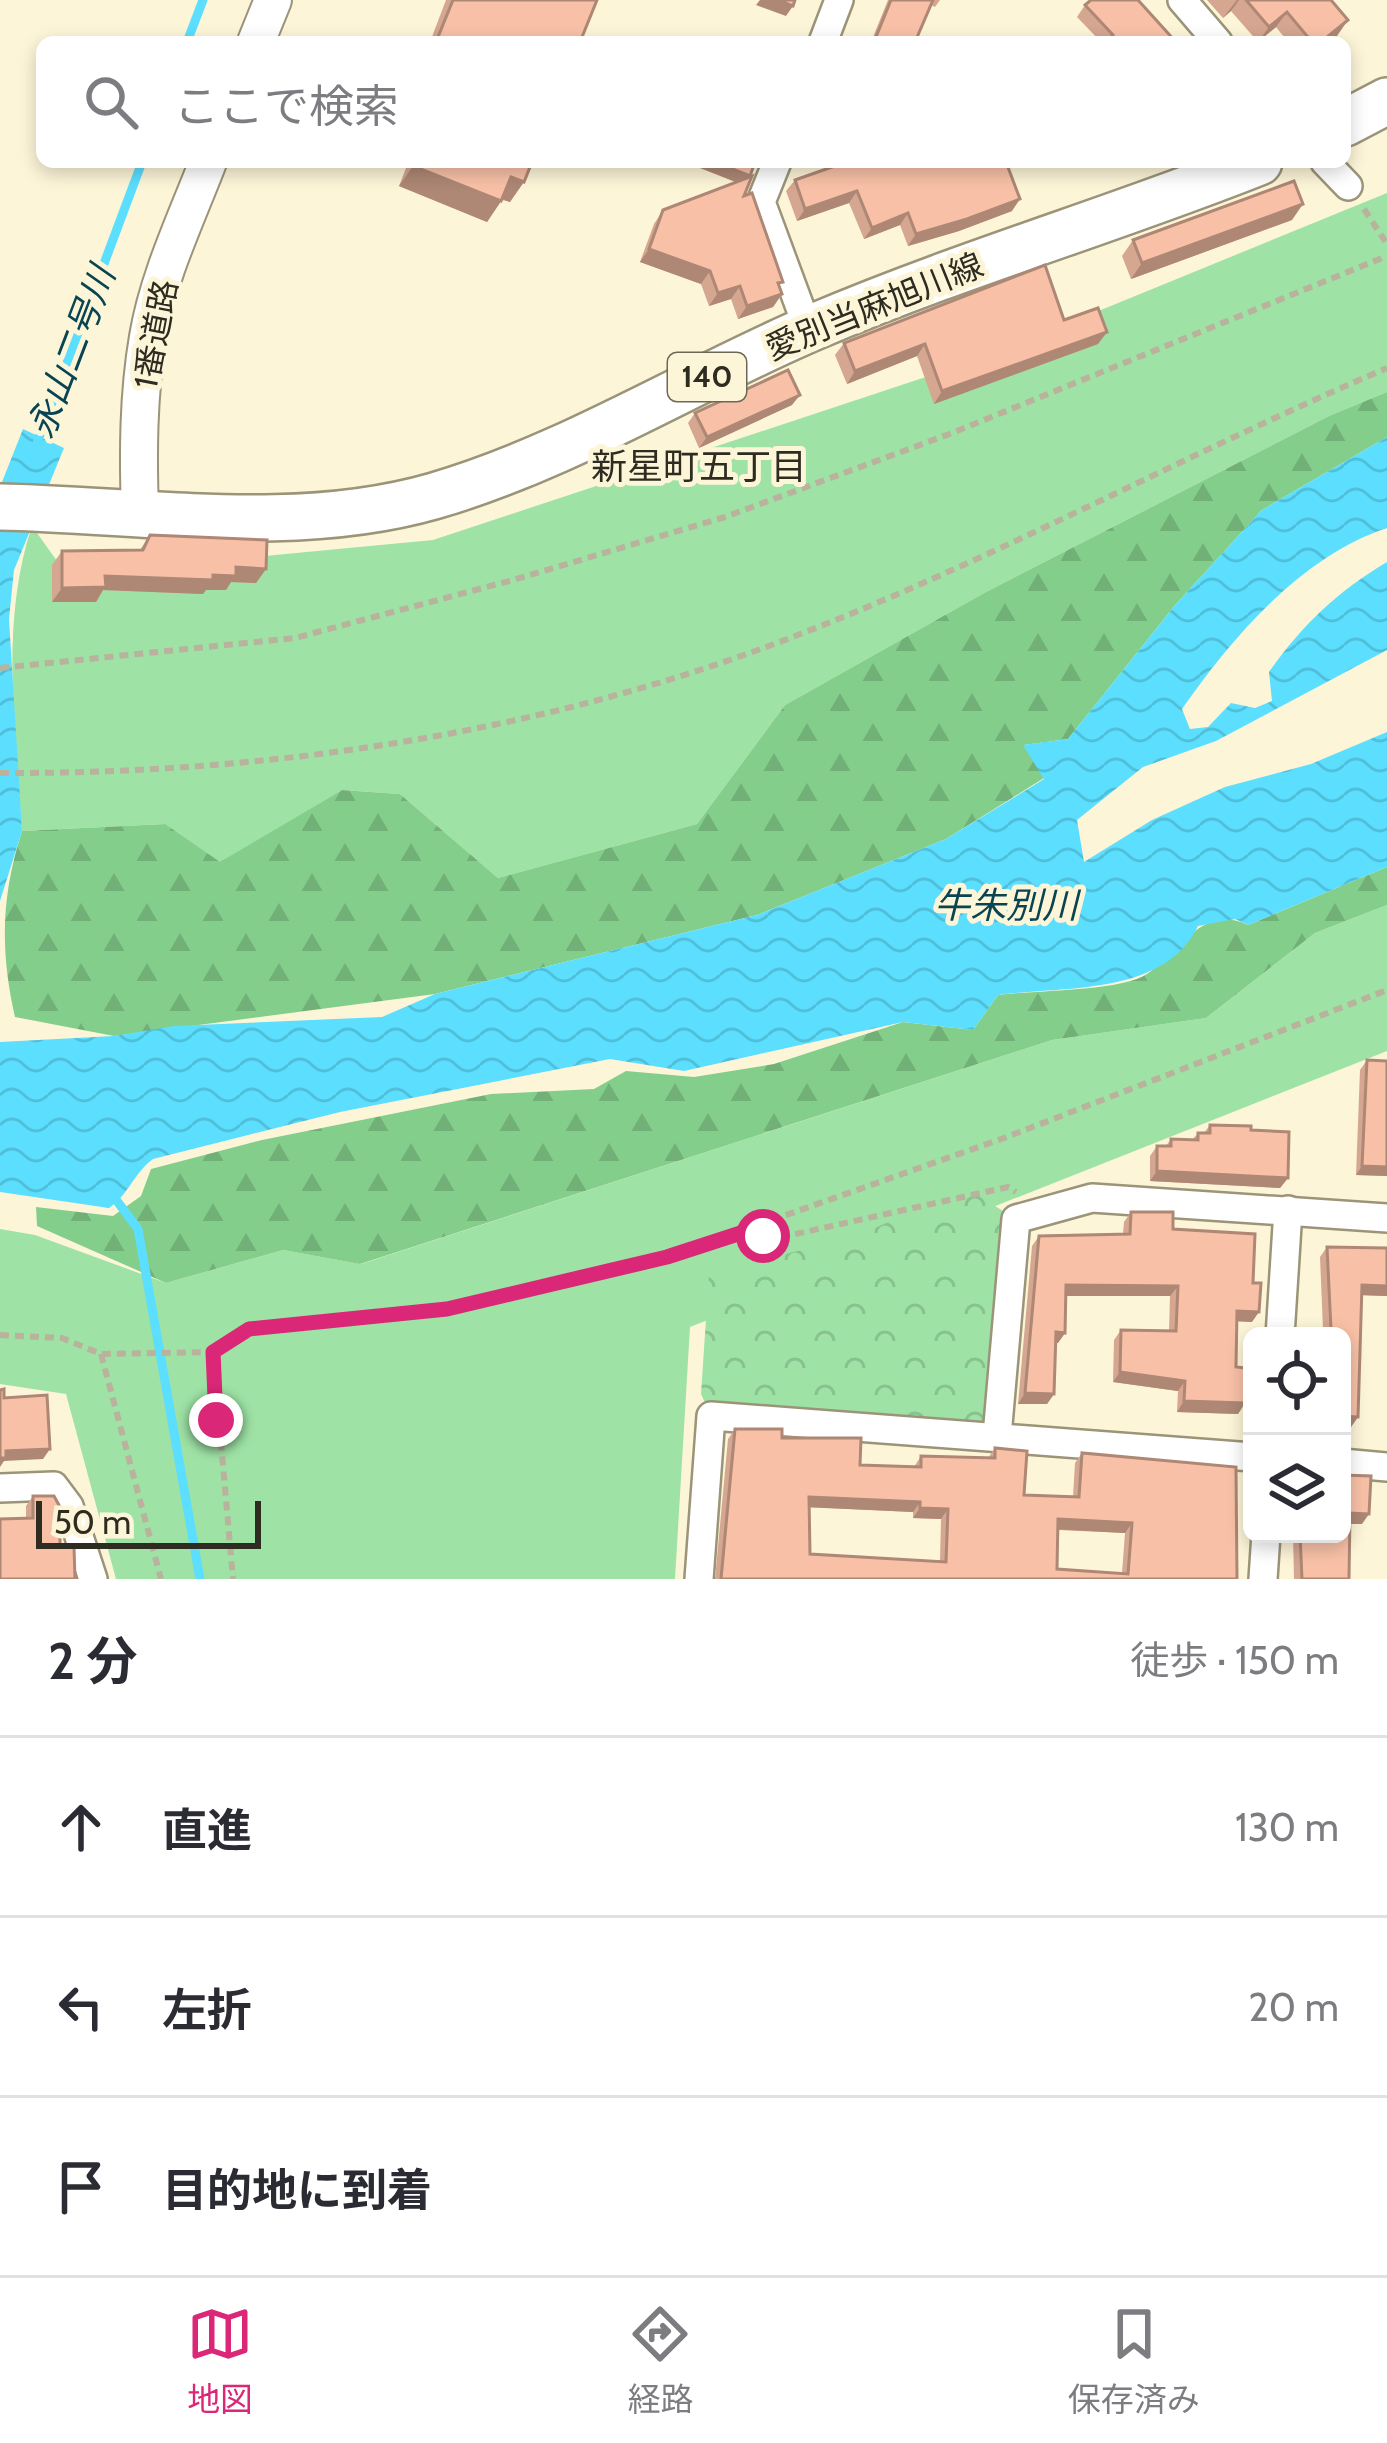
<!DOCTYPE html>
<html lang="ja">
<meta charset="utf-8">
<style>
:root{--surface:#fff;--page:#f2f2f3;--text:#2b2b33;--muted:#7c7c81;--line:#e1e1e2;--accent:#db2777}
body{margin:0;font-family:Cabin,"Noto Sans JP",sans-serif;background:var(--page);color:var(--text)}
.controls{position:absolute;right:36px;bottom:36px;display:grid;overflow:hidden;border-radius:18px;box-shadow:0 6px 18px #0003}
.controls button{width:108px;height:108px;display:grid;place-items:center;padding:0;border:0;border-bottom:3px solid var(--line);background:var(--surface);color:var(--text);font:60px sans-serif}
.scale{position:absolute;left:36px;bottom:30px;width:225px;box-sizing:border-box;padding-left:12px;border:6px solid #2e2b21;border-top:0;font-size:33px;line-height:42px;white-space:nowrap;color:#2e2b21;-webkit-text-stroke:9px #fdf5d8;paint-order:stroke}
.stop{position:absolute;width:36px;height:36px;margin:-27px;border:9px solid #db2777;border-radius:50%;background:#fff}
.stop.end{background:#db2777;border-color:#fff;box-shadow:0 3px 12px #0008}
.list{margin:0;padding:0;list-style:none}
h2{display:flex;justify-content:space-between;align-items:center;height:156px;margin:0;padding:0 48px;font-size:51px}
h2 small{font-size:39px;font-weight:400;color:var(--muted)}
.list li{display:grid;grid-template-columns:78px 1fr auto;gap:36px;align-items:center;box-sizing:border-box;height:180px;padding:0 48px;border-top:3px solid var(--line)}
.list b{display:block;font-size:45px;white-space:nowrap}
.list em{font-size:39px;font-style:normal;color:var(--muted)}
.icon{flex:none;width:66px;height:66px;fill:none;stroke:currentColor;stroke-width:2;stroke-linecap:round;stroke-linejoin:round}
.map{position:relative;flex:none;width:1387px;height:1579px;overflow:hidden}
.search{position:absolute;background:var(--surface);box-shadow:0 6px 18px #0003;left:36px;right:36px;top:36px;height:132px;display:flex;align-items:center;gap:30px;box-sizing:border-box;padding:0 42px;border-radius:18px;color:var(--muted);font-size:45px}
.sheet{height:696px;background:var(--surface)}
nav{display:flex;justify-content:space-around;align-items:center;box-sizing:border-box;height:168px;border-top:3px solid var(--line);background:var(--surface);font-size:33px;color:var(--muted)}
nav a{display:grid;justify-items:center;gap:6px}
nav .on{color:var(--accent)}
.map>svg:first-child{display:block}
.grass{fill:#9ee2a5}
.forest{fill:url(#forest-firs)}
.park{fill:url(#park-crowns)}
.water{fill:url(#water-waves)}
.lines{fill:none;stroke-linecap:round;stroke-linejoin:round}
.stream{stroke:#5cdefe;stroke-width:9}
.minor-casing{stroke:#9b9479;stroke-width:32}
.tertiary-casing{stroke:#9b9479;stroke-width:40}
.primary-casing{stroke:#9b9479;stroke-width:50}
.path{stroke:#b9b29c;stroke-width:6;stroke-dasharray:9 6;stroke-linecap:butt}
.minor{stroke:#fff;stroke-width:27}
.tertiary{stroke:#fff;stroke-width:36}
.primary{stroke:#fff;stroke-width:45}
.wall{fill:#d5a690;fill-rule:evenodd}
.shaded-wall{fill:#ae8775}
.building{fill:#f8c1a7;stroke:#ae8775;stroke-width:3;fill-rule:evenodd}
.route{stroke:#db2777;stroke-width:15}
.labels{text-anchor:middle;stroke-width:10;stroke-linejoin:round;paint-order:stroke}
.shield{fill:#fdf5d8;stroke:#6c6858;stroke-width:3}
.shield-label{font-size:30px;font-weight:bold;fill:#2e2b21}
.street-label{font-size:33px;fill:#2e2b21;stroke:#fdf5d8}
.water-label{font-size:36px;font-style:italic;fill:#084451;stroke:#fdf5d8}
.neighbourhood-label{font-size:36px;fill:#2e2b21;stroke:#fdf5d8}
</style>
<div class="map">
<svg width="1387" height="1579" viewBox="0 0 1387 1579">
<defs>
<pattern id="forest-firs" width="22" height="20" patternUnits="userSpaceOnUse" patternTransform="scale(3)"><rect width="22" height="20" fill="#83ce8b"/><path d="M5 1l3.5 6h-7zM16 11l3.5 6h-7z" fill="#71b178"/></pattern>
<pattern id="park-crowns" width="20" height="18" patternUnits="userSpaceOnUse" patternTransform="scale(3)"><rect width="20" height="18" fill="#9ee2a5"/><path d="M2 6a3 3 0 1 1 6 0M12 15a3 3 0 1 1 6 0" fill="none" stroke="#88c28e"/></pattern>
<pattern id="water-waves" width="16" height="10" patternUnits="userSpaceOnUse" patternTransform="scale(3)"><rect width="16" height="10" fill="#5cdefe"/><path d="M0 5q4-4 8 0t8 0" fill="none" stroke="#50bfd9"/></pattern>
</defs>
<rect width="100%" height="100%" fill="#fdf5d8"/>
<g class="grass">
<path d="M1387,193V392L1329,416L986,592L785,705L697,824L498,878L400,794L342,790L220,863L164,824L22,831C15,730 0,621 32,526L67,575L433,540L986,357Z"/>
<polygon points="1387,905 1387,1051 690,1327 675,1579 116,1579 66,1394 0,1384 0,1229 35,1235 166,1283 283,1250 361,1264 1052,1040 1206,1018 1315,933"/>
</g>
<g class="forest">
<path d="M1387,392V437L1262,510L1176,604L1068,739L1024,745L1044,778L946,839L757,915L435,994L114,1036L15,1017C0,950 1,897 22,831L165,824L220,862L342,790L400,794L498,878L697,824L785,705L986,592L1329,416Z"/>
<path d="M1387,867V905L1315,933L1206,1018L1052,1040L360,1264L283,1250L166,1283L37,1226L36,1207L113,1216L141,1196L151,1169L262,1140L491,1094L594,1089L626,1071L694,1077L774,1064L903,1022L973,1030L998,995C1034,990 1119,992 1147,974C1179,952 1202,903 1248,925Z"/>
</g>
<polygon class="park" points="966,1188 1016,1219 997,1436 711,1416 701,1394 709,1274 859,1235"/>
<g class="water">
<polygon points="23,429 64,448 14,570 9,619 22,831 0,901 0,487"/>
<path d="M1387,437V528C1302,556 1232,637 1182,709L1190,729L1208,727L1231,703L1255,708L1272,701L1269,672C1303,624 1337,592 1387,562V650L1216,741L1143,767L1077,820L1084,862L1152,820L1225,787L1311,764L1387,732V867L1248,925L1235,919L1198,926C1164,996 1065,986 998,995L973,1030L903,1022L684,1071L610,1059L340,1112L153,1159C133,1174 130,1193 109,1208L0,1192V1042L114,1036L174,1026L382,1017L435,994L757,915L946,839L1044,779L1023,745L1068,739L1176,604L1262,510Z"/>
</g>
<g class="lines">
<g class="stream">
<polyline points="187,42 203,0"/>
<polyline points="37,443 142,162"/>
<polyline points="114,1197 138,1229 200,1579"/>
</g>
<defs>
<g id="minor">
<polyline points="1182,0 1218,42"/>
<polyline points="823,42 839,0"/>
<polyline points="777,162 761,202 808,329"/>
<polyline points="1325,162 1348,186"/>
<polyline points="1280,1336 1288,1210"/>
<polyline points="997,1436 1016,1219 1092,1198 1387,1218"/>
<polyline points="1342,1463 1387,1467"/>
<polyline points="0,1488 54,1486 69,1506 93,1579"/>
<polyline points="699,1579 711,1416 1252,1457"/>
<polyline points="1263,1579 1266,1534"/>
</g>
<g id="tertiary">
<polyline points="256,42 273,0"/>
<path d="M140,513C138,455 138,395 148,337C158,277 186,219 208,162"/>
</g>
<g id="primary">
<polyline points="1345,123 1387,101"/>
<path d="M0,507C142,510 295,536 434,496C568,457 689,380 816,326C962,264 1113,220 1259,162"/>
</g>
</defs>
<use href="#minor" class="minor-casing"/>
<use href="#tertiary" class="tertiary-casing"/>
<use href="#primary" class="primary-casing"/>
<g class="path">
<polyline points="1364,209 1387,244"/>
<polyline points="0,668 295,638 513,580 725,517 952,433 1387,256"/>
<path d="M0,773C259,774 522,737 766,647C980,568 1178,457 1387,368"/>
<polyline points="753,1229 773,1239 1008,1187 1016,1192"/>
<polyline points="0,1335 62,1338 101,1354 213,1352 249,1329 447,1309 667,1257 1004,1138 1387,990"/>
<polyline points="213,1352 233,1579"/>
<polyline points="101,1354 161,1579"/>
</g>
<use href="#minor" class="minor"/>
<use href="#tertiary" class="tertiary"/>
<use href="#primary" class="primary"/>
</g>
<g class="wall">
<polygon points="446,0 597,0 580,42 430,42"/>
<polygon points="888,0 940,0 935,7 931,5 915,42 871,42"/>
<polygon points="1207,0 1331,0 1337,36 1329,42 1288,42 1276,27 1258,42 1231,11 1223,18"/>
<polygon points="1085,5 1176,42 1101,42 1077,17"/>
<polygon points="404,162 532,162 510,202 502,200 487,222 399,186 408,163"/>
<polygon points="685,162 755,162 744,196 782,294 773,307 738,319 731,299 709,306 701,284 640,262 654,224 663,210 735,182"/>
<polygon points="795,180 1012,211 959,231 908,246 900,225 864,239 849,203 797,221 786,191"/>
<polygon points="1292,220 1131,279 1122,256 1133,240"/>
<polygon points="1064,320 1107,332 1098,344 934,404 917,356 847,384 835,355 844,343"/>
<polygon points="792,405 699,448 688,423 695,413"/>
<polygon points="150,535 266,569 256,583 231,582 226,590 206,590 203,594 103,590 96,602 52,602 52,565 62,551 140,550"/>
<polygon points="1367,1060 1387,1061 1387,1176 1356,1175 1360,1070"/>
<polygon points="1210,1125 1251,1130 1288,1178 1280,1188 1150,1181 1150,1156 1157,1146 1166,1146 1171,1139 1193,1139 1198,1133 1204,1133"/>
<polygon points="1131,1212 1173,1229 1252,1322 1237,1321 1236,1367 1245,1403 1238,1414 1177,1412 1178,1391 1113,1382 1114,1340 1121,1330 1169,1331 1170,1296 1066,1296 1065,1333 1058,1343 1055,1343 1054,1394 1047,1404 1018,1404 1032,1246 1039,1236 1123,1234 1124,1222"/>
<polygon points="1327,1247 1387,1296 1362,1295 1358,1417 1351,1427 1342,1336 1309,1336 1314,1329 1323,1329 1320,1257"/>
<path d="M735,1429L782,1438L860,1465L914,1467L921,1456L988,1458L995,1448L1024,1495L1073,1497L1075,1463L1082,1453L1237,1579H715L728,1439ZM809,1507L913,1512V1518L941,1519L940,1561L810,1554ZM1058,1530L1125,1533L1122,1573L1057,1569Z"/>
<polygon points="1342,1475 1362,1524 1350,1524 1349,1579 1294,1579 1293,1534 1342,1534"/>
<polygon points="33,1496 60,1545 26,1519 26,1506"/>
</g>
<g class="shaded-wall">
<polygon points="760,0 778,0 793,6 786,16 756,5"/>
<polygon points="1237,0 1239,0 1231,11 1223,18"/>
<polygon points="1287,12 1276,27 1258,42 1269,27"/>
<polygon points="1348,20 1337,36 1329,42 1321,42"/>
<polygon points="685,162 715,162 750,176 744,185"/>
<polygon points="413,166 501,201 487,222 399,186"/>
<polygon points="511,177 524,182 510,202 497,197"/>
<polygon points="857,191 849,203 797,221 805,209"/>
<polygon points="1020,199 1012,211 959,231 908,246 916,234"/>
<polygon points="1303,204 1292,220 1131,279 1142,263"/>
<polygon points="908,213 900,225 864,239 872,228"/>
<polygon points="649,249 710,271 701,284 640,262"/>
<polygon points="740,286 731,299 709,306 718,293"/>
<polygon points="782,294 773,307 738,319 747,306"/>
<polygon points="1107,332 1098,344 934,404 942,391"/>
<polygon points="925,344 917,356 847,384 855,371"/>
<polygon points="800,395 792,405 699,448 707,437"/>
<polygon points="236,567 266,569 256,583 231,582 226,590 206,590 203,594 103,590 96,602 52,602 62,588 105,576 213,575"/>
<polygon points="1362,1166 1387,1167 1387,1176 1356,1175"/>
<polygon points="1157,1171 1288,1178 1280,1188 1150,1181"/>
<polygon points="1066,1285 1178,1286 1170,1296 1059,1296"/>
<polygon points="1362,1285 1387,1286 1387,1296 1355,1295"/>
<polygon points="1237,1311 1259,1312 1252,1322 1230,1321"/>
<polygon points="1056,1332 1065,1333 1058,1343 1048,1343"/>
<polygon points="1120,1372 1185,1381 1178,1391 1113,1382"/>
<polygon points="1025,1393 1054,1394 1047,1404 1018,1404"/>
<polygon points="1184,1401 1245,1403 1238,1414 1177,1412"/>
<polygon points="1342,1416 1358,1417 1351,1427 1342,1426"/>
<polygon points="50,1449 43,1459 4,1461 0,1467 0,1458 6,1451"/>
<polygon points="809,1497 920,1502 913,1512 802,1507"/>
<polygon points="920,1508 948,1509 941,1519 913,1518"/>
<polygon points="1350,1513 1369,1514 1362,1524 1343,1524"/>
<polygon points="1058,1519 1132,1523 1125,1533 1051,1529"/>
</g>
<g class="building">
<polygon points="453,0 597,0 580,42 436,42"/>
<polygon points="778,0 795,0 793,6"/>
<polygon points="891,0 933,0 915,42 874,42"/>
<polygon points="1091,0 1138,0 1176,42 1106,42 1113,35 1085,5"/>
<polygon points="1246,0 1331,0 1348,20 1321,42 1312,42 1287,12 1269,27"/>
<polygon points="415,162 532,162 524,182 511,177 501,201 413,166"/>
<polygon points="715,162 755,162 750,176"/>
<polygon points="846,162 1006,162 1020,199 967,219 916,234 908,213 872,228 857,191 805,209 795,180"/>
<polygon points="752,176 744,196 752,193 783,282 778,283 782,294 747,306 740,286 718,293 710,271 649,249 663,210"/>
<polygon points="1294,181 1303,204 1142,263 1133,240"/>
<polygon points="1045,265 1064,320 1098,308 1107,332 942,391 925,344 855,371 844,343"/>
<polygon points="788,370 800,395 707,437 695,413"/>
<polygon points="150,535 267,540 266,569 236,567 236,576 213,575 213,580 105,576 106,587 62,588 62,551 143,550"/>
<polygon points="1367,1060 1387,1061 1387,1167 1362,1166"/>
<polygon points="1210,1125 1251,1126 1251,1130 1289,1132 1288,1178 1157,1171 1157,1146 1171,1146 1171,1139 1198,1140 1198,1133 1210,1133"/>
<polygon points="1131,1212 1173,1212 1173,1229 1255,1234 1253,1283 1261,1283 1259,1312 1237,1311 1236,1367 1246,1368 1245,1403 1184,1401 1185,1381 1120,1372 1121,1330 1176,1331 1178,1286 1066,1285 1065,1333 1056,1332 1054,1394 1025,1393 1039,1236 1130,1234"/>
<polygon points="1327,1247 1387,1248 1387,1286 1362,1285 1358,1417 1342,1416 1342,1336 1314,1336 1314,1329 1331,1329"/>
<polygon points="4,1389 4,1398 47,1395 50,1449 6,1451 6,1458 0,1458 0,1390"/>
<path d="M735,1429H782V1438H861L860,1465L921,1467V1456L995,1458V1448L1027,1451L1024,1495L1079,1497L1082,1453L1236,1467L1237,1579H721ZM809,1497L920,1502V1508L948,1509L946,1562L810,1554ZM1058,1519L1132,1523L1128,1574L1057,1569Z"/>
<polygon points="1342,1475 1371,1476 1369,1514 1350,1513 1349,1579 1302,1579 1300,1534 1342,1534"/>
<polygon points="33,1496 54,1496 60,1507 60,1545 74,1547 75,1579 0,1579 0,1519 33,1518"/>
</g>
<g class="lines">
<polyline class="route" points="216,1420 213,1352 249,1329 447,1309 667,1257 753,1229 763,1236"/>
</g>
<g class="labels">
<rect class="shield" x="668" y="353" width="78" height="48" rx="9"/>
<g class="shield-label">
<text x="707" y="387">140</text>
</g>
<g class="street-label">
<text transform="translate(874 306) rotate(-22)" y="12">愛別当麻旭川線</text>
<text transform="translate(155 334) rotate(-79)" y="12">1番道路</text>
</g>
<g class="water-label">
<text transform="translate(71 352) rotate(-69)" y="13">永山二号川</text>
<text x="1006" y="918">牛朱別川</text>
</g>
<g class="neighbourhood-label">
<text x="699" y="479">新星町五丁目</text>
</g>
</g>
</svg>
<div class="controls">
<button><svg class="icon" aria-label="locate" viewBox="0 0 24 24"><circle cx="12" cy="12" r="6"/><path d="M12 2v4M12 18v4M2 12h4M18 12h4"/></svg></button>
<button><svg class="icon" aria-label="layers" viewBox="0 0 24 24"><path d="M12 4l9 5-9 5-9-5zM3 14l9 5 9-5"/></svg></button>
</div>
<div class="scale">50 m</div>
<div class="stop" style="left:763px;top:1236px"></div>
<div class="stop end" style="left:216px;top:1420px"></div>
<div class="search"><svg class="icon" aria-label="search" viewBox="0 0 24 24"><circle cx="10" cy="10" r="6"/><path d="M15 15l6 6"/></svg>ここで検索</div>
</div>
<section class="sheet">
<h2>2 分<small>徒歩 · 150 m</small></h2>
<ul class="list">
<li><svg class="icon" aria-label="ahead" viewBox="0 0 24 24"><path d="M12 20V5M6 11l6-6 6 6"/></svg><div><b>直進</b></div><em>130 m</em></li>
<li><svg class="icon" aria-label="left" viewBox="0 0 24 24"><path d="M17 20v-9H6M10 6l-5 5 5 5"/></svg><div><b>左折</b></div><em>20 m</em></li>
<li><svg class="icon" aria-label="arrive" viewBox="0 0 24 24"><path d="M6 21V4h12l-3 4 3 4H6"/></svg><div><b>目的地に到着</b></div></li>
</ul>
</section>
<nav>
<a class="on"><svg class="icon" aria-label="map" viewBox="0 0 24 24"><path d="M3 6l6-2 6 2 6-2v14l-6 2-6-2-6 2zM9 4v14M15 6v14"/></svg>地図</a>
<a><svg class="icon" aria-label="directions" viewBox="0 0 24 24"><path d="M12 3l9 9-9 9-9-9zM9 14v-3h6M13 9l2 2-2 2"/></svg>経路</a>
<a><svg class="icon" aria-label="saved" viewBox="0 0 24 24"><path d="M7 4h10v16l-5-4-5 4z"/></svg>保存済み</a>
</nav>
